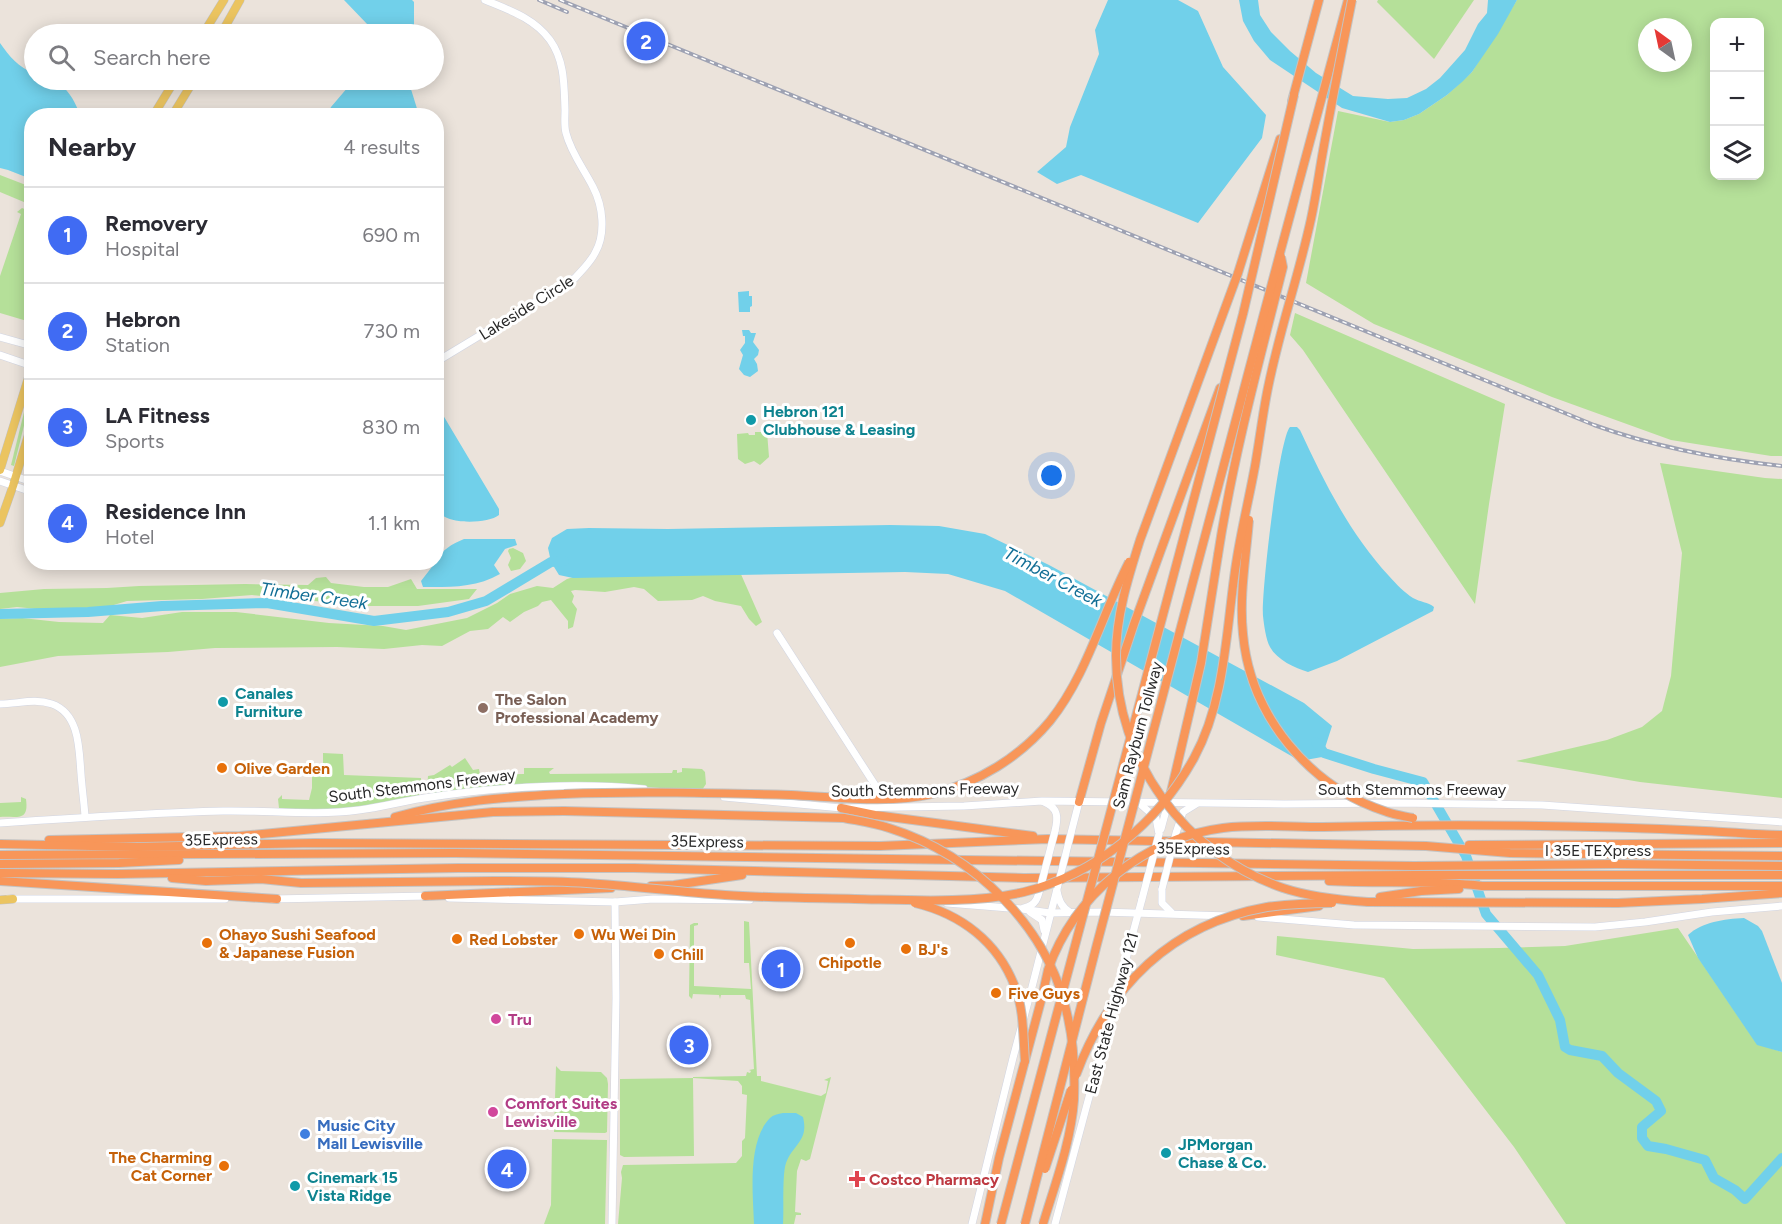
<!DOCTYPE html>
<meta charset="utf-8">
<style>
:root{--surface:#fff;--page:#f2f2f3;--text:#2b2b33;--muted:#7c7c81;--line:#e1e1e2;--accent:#406bf3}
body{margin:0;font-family:Figtree,sans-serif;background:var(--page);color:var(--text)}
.controls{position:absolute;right:18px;top:18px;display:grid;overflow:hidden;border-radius:12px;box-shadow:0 3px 15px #0003}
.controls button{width:54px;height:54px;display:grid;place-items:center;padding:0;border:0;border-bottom:2px solid var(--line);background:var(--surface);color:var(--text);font:30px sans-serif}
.compass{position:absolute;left:1638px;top:18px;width:54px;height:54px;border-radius:50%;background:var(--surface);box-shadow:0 3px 15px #0003;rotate:327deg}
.you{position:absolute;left:1052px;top:476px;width:21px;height:21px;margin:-15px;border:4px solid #fff;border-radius:50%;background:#1a73e8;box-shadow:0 0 0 9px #1a73e833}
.badge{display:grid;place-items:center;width:39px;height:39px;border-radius:50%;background:var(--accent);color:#fff;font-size:20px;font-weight:700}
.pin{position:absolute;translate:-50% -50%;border:3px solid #fff;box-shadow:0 2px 6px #0006}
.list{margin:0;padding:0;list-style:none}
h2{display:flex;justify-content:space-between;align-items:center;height:78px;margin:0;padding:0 24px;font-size:26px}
h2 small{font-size:20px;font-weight:400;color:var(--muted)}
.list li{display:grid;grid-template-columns:39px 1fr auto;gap:18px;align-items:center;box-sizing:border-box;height:96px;padding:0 24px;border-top:2px solid var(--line)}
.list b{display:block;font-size:22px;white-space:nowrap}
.list p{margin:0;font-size:20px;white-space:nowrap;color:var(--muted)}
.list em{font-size:20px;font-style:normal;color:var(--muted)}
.icon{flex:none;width:33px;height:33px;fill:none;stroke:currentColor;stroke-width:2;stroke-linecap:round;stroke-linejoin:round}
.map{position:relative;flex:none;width:1782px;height:1224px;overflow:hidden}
.search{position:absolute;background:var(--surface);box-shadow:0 3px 15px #0003;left:24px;top:24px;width:420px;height:66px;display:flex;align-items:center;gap:15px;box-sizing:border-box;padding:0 21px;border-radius:33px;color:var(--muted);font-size:22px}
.panel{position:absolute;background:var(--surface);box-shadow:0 3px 15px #0003;left:24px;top:108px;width:420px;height:462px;border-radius:24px}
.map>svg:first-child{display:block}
.green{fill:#b5e099;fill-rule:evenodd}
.water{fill:#71d0ea}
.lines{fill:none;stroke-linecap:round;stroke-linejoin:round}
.river{stroke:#71d0ea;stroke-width:10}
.secondary-casing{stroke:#d1d5e2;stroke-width:8}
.primary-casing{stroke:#c3c3c3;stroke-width:9}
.highway-casing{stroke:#c3c3c3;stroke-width:10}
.secondary{stroke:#fff;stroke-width:7}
.primary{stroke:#ebc460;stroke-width:8}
.highway{stroke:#f89659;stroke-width:8}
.rail-casing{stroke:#9ea2b3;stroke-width:4}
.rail{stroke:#fff;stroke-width:1.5;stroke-dasharray:4.5;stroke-linecap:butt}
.secondary-bridge-casing{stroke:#d1d5e2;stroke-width:8;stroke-linecap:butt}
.highway-bridge-casing{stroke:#c3c3c3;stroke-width:10;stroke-linecap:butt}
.secondary-bridge{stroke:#fff;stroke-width:7}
.highway-bridge{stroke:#f89659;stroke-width:8}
.culture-dot{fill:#0f9aa8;stroke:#fff;stroke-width:2}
.education-dot{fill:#8d6e63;stroke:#fff;stroke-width:2}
.food-dot{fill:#e8710a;stroke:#fff;stroke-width:2}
.hotel-dot{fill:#d1479c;stroke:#fff;stroke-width:2}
.shop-dot{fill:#3f7fe0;stroke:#fff;stroke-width:2}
.health-dot{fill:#e0444e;stroke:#fff;stroke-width:2}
.labels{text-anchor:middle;stroke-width:6;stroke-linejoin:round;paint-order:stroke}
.street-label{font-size:16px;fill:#292929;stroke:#fff}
.culture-label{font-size:16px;font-weight:bold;fill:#0d838f;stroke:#fff;text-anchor:start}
.education-label{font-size:16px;font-weight:bold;fill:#785e54;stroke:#fff;text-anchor:start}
.food-label{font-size:16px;font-weight:bold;fill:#c56008;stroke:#fff;text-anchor:start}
.hotel-label{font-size:16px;font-weight:bold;fill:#b23c85;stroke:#fff;text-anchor:start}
.shop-label{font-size:16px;font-weight:bold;fill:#366cbe;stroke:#fff;text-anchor:start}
.health-label{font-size:16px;font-weight:bold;fill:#be3a42;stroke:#fff;text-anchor:start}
.water-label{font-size:18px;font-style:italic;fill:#126e95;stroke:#fff}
</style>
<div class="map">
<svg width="1782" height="1224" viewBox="0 0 1782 1224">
<rect width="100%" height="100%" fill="#ebe3db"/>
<g class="green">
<polygon points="1378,0 1474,0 1434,59 1377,2"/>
<path d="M1517,0H1782V456H1771L1671,440L1552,397L1374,324L1306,283L1338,111L1390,122L1404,120L1419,114L1447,95L1472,72ZM1714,22H1760V176H1714ZM1647,27H1683V63H1647Z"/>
<polygon points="0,175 31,187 31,205 0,192"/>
<polygon points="22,208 32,212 32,337 28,340 24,340 27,321 0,313 0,276 21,214 17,212"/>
<polygon points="1295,313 1505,404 1489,504 1475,604 1303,350 1290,335"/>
<polygon points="31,384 31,397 14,466 11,465"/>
<polygon points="755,432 767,432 769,457 760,465 754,461 745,464 738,459 737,434 748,433 749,435 755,435"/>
<polygon points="1660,463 1765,478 1782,479 1782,798 1640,782 1516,761 1607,740 1642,727 1662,711 1671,676 1682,553"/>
<polygon points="513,548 523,553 526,561 520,569 511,571 508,565 511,558 508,551 509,549"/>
<polygon points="740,572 762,622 756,626 749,619 741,606 715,601 703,596 692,600 658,601 644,589 634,587 605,592 575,590 571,591 574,596 572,602 577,609 573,627 568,629 568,621 551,600 542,602 538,606 524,612 510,622 503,617 488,629 470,631 442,646 422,645 384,649 337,647 215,648 168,652 58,656 0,667 0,619 22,618 59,622 103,623 110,615 142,618 182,612 236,612 329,623 383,626 406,630 467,618 497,603 510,594 537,586 553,588 567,579 584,574"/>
<polygon points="326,577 331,583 364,587 388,587 411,579 417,589 477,589 469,599 418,606 367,606 252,595 202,599 127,601 107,607 84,609 37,609 17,607 0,609 0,593 44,589 107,588 139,586 245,584 308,585 316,578"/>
<path d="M323,753L343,754L344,775L421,778V792L417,797C372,805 325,815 279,808L278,799L282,795V799L309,800L312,788V775L323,774Z"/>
<polygon points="465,758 473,770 479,769 480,775 524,774 524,768 554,768 549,772 550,774 672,773 673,770 677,770 677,773 682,772 682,768 702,769 705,772 706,784 702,790 697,791 610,784 432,794 429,792 427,788 428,776 434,775 450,765 452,767"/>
<path d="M21,797L26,799C29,822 18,816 0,817V803L21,802Z"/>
<polygon points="744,921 749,922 757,1076 761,1076 761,1081 821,1096 826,1093 828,1081 824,1080 831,1077 810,1159 806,1161 801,1159 797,1171 795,1212 801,1213 801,1215 796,1215 794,1224 618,1224 622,1178 621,1172 623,1165 736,1163 742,1156 742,1141 745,1138 747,1095 742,1094 742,1086 738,1081 693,1078 694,1156 624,1157 620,1155 620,1079 693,1078 693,1077 746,1076 747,1072 750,1073 751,1071 749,1070 754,1069 750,1000 746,999 745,995 721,995 720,999 719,995 693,994 692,999 689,996 690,925 694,923 698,923 698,925 694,926 694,986 751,989 749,963 744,963"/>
<polygon points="1678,928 1757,1044 1782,1052 1782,1224 1566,1224 1514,1147 1384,978 1276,955 1277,936 1413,949 1499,948 1565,946"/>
<polygon points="556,1066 561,1071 601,1072 607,1078 608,1084 607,1132 605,1133 554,1132"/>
<polygon points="552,1139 607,1140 605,1224 544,1224 551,1205"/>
</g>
<g class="water">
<polygon points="344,0 412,0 414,2 414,34 368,34 368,25"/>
<polygon points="1108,0 1178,0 1198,11 1223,67 1266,115 1262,138 1198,223 1081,175 1057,184 1037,172 1066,147 1070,127 1099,54 1095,30"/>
<polygon points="1239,0 1258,0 1260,15 1271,32 1290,51 1316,73 1353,96 1388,99 1407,98 1426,89 1440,78 1465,50 1478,24 1487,13 1488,0 1517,0 1498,34 1472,72 1462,82 1447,95 1419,114 1404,120 1390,122 1342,108 1270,60 1254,41 1243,21"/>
<path d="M0,43C9,56 19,68 34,73V80C39,80 45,79 49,80C66,83 75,101 80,115L32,116L31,179L8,170L0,168Z"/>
<polygon points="354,80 411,80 410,86 419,115 327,115 331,107"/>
<polygon points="749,291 749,296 752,296 752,306 750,307 750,312 739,312 738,292"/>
<polygon points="742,330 749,330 751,333 756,333 753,342 759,350 758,355 754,359 757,364 758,371 750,377 744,375 739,369 743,355 740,350 745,343 745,336 743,336"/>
<path d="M437,405L499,509V515C489,523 457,524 445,517C441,515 439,510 437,505Z"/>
<path d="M1290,427H1297L1300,430C1324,482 1350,534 1389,576C1396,584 1405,593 1413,598C1420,602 1428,602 1434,607L1433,611L1337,661L1308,672C1295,668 1277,660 1270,647C1266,640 1264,625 1263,616C1261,594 1279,438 1290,427Z"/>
<polygon points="890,525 939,526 985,534 1049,565 1304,703 1332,726 1322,757 1300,761 1005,591 948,574 905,572 573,578 559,575 551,562 548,548 552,538 567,529 589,528 668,529"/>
<path d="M464,539H515L517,545L505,549L494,565L500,574C476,588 450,587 423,587L421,581L435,563L436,562C441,550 452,544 464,539Z"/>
<path d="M1744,918L1758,926L1762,931L1782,983V1052L1757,1045L1698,958L1688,935C1702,922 1724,919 1744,918Z"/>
<path d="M783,1113H796L803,1117C809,1141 793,1144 786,1163C782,1174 784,1211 783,1224H754C753,1194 747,1141 770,1118C773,1115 778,1114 783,1113Z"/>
</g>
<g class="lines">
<g class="river">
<polyline points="0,614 88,612 162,606 267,603 374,621 448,612 486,601 551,562 564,561"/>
<polyline points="1316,742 1324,753 1374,769 1423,782 1466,856 1486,914 1538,975 1560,1020 1565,1047 1570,1050 1602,1056 1618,1073 1656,1101 1661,1111 1642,1127 1642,1138 1648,1146 1666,1149 1705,1160 1714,1178 1735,1190 1745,1199 1782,1158"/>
</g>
<defs>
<g id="secondary">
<polyline points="0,337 32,346"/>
<polyline points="0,355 32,366"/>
<path d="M436,362L575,278C582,270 590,263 595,253C606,234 603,206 593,187C584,169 571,153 566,133C564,126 565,118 565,110C564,86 565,61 550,40C534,18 509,10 485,0"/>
<polyline points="0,471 32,482"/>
<polyline points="0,481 32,492"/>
<polyline points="777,633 886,802"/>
<path d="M0,704C18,704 34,698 52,704C80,714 79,750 81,774C82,788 84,802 85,816"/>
<polyline points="724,797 841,808 964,806 1042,801 1284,804 1397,803 1542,805 1782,822"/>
<path d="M1044,802C1059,808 1058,818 1055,831"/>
<polyline points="1139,803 1156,818 1159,834"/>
<path d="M0,823C74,818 148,813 223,811C268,810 314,816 359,810C383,807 407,800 431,797C501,787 574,782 644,789"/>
<polyline points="1161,829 1168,803"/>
<polyline points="1071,833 1079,802"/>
<polyline points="1176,833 1183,812 1196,804"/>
<polyline points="1162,889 1162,903 1171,912"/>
<path d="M1057,891C1059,901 1062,908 1071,913"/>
<polyline points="449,898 615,902 653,899 750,900"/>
<polyline points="8,899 225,899"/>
<polyline points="272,899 429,896"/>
<polyline points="947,903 1022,909 1050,913 1102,912 1229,916"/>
<path d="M1024,908C1037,905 1038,897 1041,885"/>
<polyline points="1030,912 1042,920 1044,930"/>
<polyline points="1258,917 1354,925 1595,927 1645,922 1712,912 1782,906"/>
<polyline points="612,1224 616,998 615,902"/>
<polyline points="972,1224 1013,1058 1032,987 1058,885"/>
<polyline points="1055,1224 1142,899"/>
</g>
<g id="primary">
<polyline points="203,34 224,0"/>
<polyline points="221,34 240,0"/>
<polyline points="153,116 175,80"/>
<polyline points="172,116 194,80"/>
<polyline points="0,470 32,366"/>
<polyline points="0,523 13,486 32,423"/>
<polyline points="0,900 13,899"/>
</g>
<g id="highway">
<polyline points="1292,101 1319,0"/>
<polyline points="1280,253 1348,0"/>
<polyline points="1238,273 1280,139"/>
<polyline points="1171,792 1201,663 1218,555"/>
<polyline points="1079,802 1101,723 1134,624 1220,388"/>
<polyline points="841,808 875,815 1033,836"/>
<path d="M395,817C452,801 504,797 564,794"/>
<path d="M1323,827C1450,824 1578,825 1705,831C1731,832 1756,835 1782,835"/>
<polyline points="49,840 240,836 493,812 564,811"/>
<polyline points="0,844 137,847 315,843 880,846 1048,839 1426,846 1510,853 1782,856"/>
<polyline points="1469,845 1782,843"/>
<polyline points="0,855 455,853 1414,866 1616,864 1782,866"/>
<polyline points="0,864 119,863 179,860"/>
<polyline points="0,873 118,874 458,868 634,868 1024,878 1417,875 1782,875"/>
<polyline points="172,878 206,881 261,879 301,883 495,881"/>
<polyline points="0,881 277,899"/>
<path d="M1329,881C1380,884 1432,880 1482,886H1782"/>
<polyline points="651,886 674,885 742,875"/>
<polyline points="425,896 611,888"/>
<polyline points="1380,897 1421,891 1459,889"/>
<polyline points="1368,902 1618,903 1702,899 1782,893"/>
<polyline points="1243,916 1319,906"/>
<polyline points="985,1224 999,1158 1042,997"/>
</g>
</defs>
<use href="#secondary" class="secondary-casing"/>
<use href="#primary" class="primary-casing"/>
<use href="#highway" class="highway-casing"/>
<use href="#secondary" class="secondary"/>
<use href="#primary" class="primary"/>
<use href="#highway" class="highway"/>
<defs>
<g id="rail">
<polyline points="539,0 567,12"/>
<path d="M560,0L1594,425C1655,447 1717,459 1782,466"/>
</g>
</defs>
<use href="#rail" class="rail-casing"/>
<use href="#rail" class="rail"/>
<defs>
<g id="secondary-bridge">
<polyline points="1041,885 1055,831"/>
<polyline points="1058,885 1071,833"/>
<polyline points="1162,889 1176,833"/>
<polyline points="1142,899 1159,834"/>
</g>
<g id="highway-bridge">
<path d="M1238,273L1140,540C1128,578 1116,616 1116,656C1116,761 1185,854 1283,888C1310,897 1339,900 1368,902"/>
<path d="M1249,520C1246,558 1239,596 1243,634C1250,715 1309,787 1387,812C1395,815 1404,816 1413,818"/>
<path d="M1218,555C1233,457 1259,362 1283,267L1281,257"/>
<path d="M564,794C639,791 715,793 791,795C835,797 890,804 932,794C978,783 1020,757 1050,721C1087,675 1102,614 1129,562"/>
<path d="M564,811L844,818C859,821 874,823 889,828C975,855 1050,928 1068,1018C1074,1045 1075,1073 1074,1100C1071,1142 1055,1184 1043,1224"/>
<path d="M495,881C525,881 556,881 587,883C633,886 679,892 725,895C768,898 812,898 855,899C908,900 972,904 1024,892C1096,874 1158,823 1194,758C1226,699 1226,629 1236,564C1241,531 1249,499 1255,466C1259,443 1262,420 1266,398C1277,337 1298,279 1311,219C1316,196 1319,173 1323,151C1332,100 1342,50 1352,0"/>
<path d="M915,903C961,914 998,942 1015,987C1024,1010 1023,1037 1025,1061"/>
<path d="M1042,997C1044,988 1046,979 1048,970C1074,895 1144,838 1223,828C1256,824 1290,827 1323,827"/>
<path d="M1076,1075C1109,986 1171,924 1267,907C1289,904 1310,903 1332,903"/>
<polyline points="1045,1169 1071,1090"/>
<polyline points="1001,1224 1243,314 1294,95"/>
<polyline points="1025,1224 1097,944 1280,253"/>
</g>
</defs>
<use href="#secondary-bridge" class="secondary-bridge-casing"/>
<use href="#highway-bridge" class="highway-bridge-casing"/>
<use href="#secondary-bridge" class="secondary-bridge"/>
<use href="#highway-bridge" class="highway-bridge"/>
</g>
<g class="culture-dot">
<circle cx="751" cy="420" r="6"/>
<circle cx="223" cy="702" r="6"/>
<circle cx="1166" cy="1153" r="6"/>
<circle cx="295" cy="1186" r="6"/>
</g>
<circle class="education-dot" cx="483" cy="708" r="6"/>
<g class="food-dot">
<circle cx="222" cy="768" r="6"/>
<circle cx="579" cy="934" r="6"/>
<circle cx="457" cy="939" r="6"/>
<circle cx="207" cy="943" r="6"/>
<circle cx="850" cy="943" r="6"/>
<circle cx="906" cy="949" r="6"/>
<circle cx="659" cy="954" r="6"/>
<circle cx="996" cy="993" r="6"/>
<circle cx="224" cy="1166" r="6"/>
</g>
<g class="hotel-dot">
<circle cx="496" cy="1019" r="6"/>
<circle cx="493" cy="1112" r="6"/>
</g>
<circle class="shop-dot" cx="305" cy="1134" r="6"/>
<path class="health-dot" d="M854 1170h6v6h6v6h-6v6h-6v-6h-6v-6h6z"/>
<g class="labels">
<g class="street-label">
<text transform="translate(526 307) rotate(-32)" y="6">Lakeside Circle</text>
<text transform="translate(1137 735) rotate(-75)" y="6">Sam Rayburn Tollway</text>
<text transform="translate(422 785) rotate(-7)" y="6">South Stemmons Freeway</text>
<text transform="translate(925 789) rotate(-1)" y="6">South Stemmons Freeway</text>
<text x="1412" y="795">South Stemmons Freeway</text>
<text transform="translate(221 839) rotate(-1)" y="6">35Express</text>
<text transform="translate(707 841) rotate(1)" y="6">35Express</text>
<text transform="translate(1193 848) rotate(1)" y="6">35Express</text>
<text x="1598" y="856">I 35E TEXpress</text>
<text transform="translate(1111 1013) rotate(-75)" y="6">East State Highway 121</text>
</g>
<g class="culture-label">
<text x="763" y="417">Hebron 121<tspan x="763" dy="18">Clubhouse &amp; Leasing</tspan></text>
<text x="235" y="699">Canales<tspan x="235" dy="18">Furniture</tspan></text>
<text x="1178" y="1150">JPMorgan<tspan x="1178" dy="18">Chase &amp; Co.</tspan></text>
<text x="307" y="1183">Cinemark 15<tspan x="307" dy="18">Vista Ridge</tspan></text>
</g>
<g class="education-label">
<text x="495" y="705">The Salon<tspan x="495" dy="18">Professional Academy</tspan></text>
</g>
<g class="food-label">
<text x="234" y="774">Olive Garden</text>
<text x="219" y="940">Ohayo Sushi Seafood<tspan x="219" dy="18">&amp; Japanese Fusion</tspan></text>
<text x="591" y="940">Wu Wei Din</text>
<text x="469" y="945">Red Lobster</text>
<text x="918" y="955">BJ's</text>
<text x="671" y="960">Chill</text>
<text x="850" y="968" text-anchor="middle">Chipotle</text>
<text x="1008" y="999">Five Guys</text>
<text x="212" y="1163" text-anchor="end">The Charming<tspan x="212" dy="18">Cat Corner</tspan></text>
</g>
<g class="hotel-label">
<text x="508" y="1025">Tru</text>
<text x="505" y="1109">Comfort Suites<tspan x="505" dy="18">Lewisville</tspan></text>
</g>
<g class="shop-label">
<text x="317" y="1131">Music City<tspan x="317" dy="18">Mall Lewisville</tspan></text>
</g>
<g class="health-label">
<text x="869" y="1185">Costco Pharmacy</text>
</g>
<g class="water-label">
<text transform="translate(1053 577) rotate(28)" y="6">Timber Creek</text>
<text transform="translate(314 596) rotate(8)" y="6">Timber Creek</text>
</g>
</g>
</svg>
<div class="controls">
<button>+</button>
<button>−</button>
<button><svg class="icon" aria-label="layers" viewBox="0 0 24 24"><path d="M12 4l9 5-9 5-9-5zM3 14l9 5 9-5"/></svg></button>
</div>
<svg class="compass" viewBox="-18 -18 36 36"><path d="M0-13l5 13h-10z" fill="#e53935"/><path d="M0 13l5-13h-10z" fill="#7c7c81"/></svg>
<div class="you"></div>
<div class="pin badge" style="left:781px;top:969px">1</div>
<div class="pin badge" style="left:646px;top:41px">2</div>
<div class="pin badge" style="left:689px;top:1045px">3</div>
<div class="pin badge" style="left:507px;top:1169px">4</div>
<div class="search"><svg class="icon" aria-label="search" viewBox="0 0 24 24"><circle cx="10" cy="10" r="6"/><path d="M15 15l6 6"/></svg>Search here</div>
<section class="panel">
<h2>Nearby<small>4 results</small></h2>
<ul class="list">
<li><span class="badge">1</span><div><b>Removery</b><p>Hospital</p></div><em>690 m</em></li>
<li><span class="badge">2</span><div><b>Hebron</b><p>Station</p></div><em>730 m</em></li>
<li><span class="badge">3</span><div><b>LA Fitness</b><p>Sports</p></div><em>830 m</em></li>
<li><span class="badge">4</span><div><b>Residence Inn</b><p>Hotel</p></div><em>1.1 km</em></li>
</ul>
</section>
</div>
